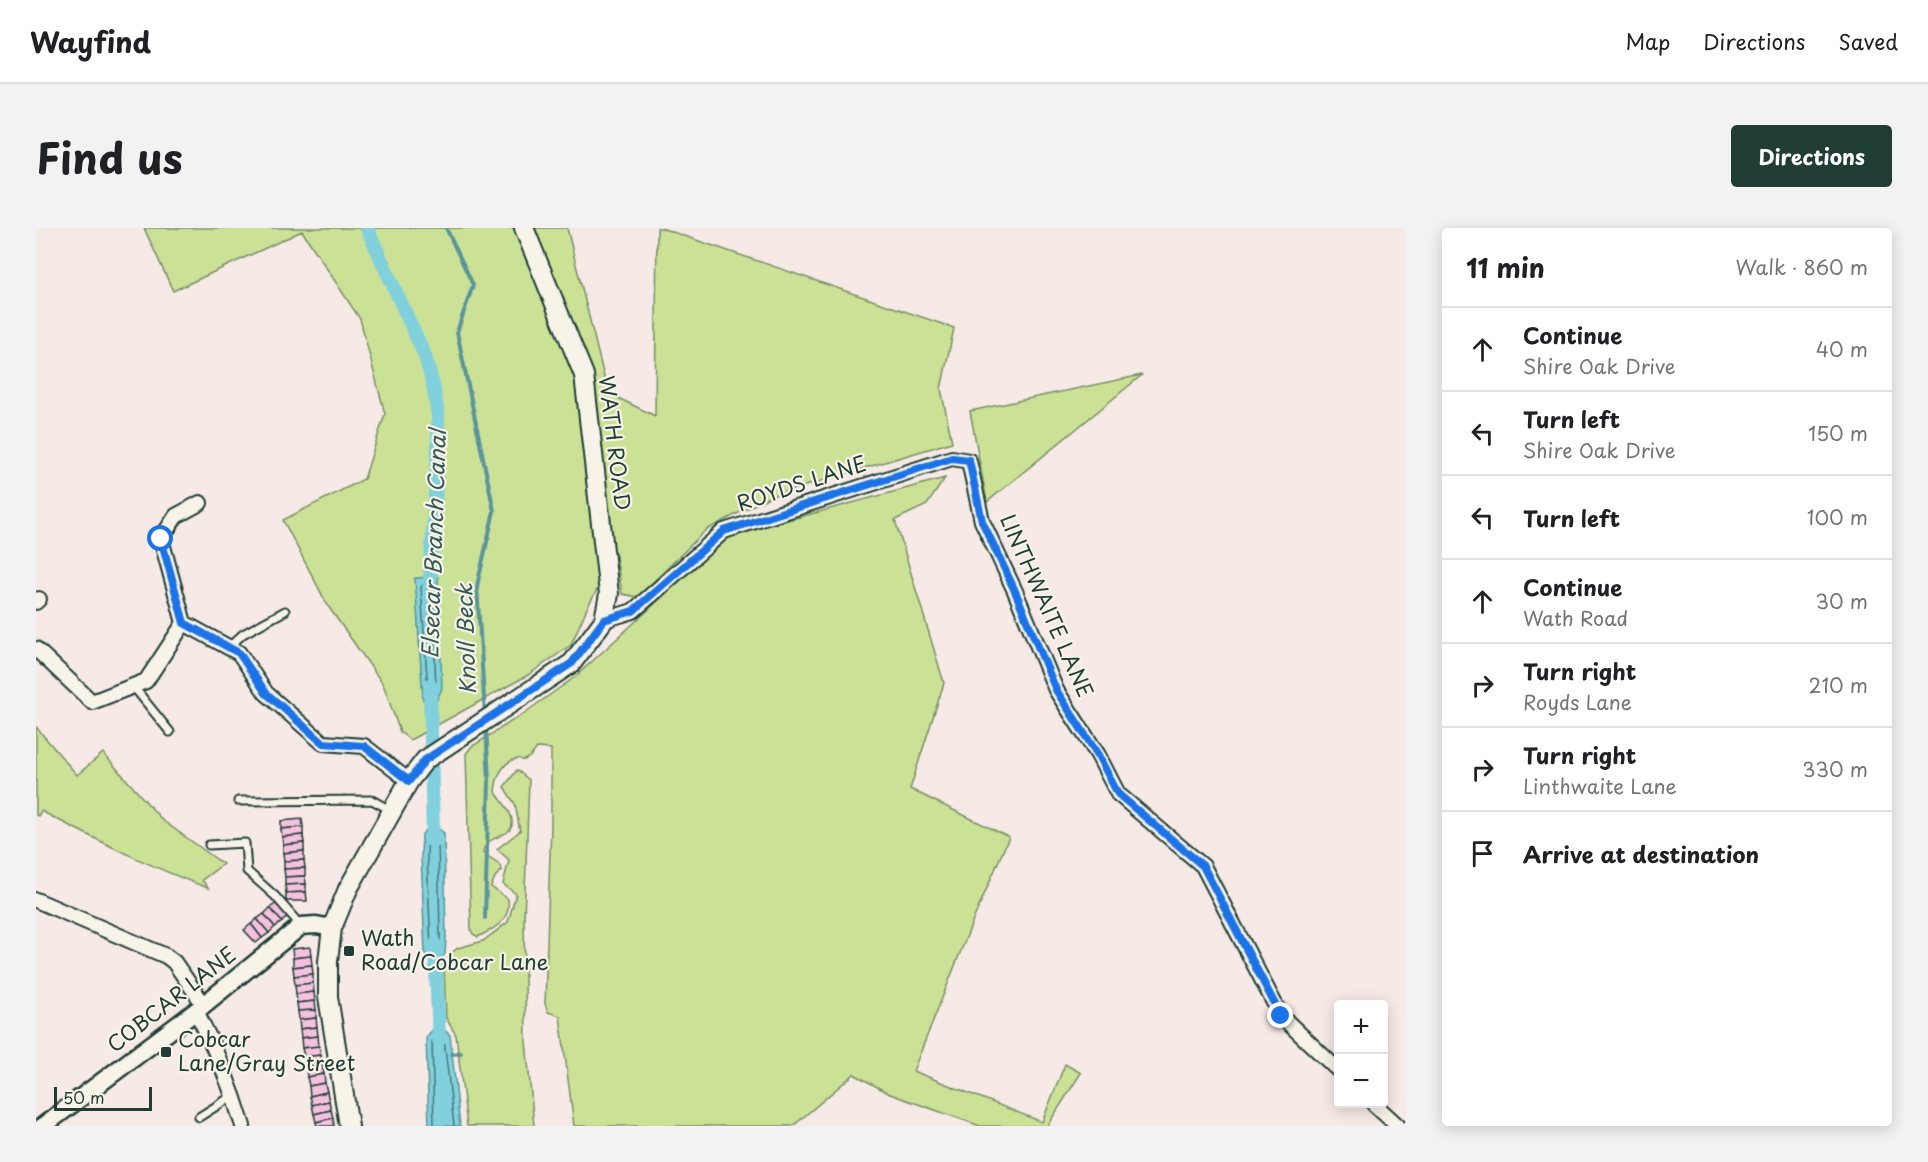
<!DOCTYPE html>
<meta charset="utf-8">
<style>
:root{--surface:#fff;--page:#f2f2f2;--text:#202124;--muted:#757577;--line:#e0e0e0;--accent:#1f3d34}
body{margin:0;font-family:"Playpen Sans",sans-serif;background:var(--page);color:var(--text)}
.controls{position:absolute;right:18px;bottom:18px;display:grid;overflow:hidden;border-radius:6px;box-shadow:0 3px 15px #0003}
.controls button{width:54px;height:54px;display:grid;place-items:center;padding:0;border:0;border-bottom:2px solid var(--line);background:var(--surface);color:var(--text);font:30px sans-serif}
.scale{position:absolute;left:18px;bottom:15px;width:98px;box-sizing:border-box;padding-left:6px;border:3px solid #1f3d34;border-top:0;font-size:16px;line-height:21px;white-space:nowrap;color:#1f3d34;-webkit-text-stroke:4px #f7f3e8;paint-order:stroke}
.stop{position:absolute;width:18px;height:18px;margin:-14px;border:4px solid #1a73e8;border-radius:50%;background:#fff}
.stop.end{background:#1a73e8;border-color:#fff;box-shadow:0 2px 6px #0008}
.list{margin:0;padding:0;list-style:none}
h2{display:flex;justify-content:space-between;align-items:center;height:78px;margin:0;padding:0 24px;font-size:26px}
h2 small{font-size:20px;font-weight:400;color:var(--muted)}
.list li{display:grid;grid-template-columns:39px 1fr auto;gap:18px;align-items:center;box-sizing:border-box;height:84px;padding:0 24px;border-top:2px solid var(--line)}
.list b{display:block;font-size:22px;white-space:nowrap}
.list p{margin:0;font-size:20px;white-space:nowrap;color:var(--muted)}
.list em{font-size:20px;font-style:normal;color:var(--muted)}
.icon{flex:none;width:33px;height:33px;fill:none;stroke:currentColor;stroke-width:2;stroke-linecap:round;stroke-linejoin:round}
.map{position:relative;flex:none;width:1370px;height:898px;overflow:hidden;border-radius:6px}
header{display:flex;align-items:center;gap:36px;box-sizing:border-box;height:84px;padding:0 30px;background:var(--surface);border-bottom:2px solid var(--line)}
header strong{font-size:28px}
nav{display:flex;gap:33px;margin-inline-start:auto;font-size:21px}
.intro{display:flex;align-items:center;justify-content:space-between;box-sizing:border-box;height:144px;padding:0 36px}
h1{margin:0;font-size:42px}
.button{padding:15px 27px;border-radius:6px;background:var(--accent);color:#fff;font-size:21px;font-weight:700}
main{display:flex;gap:36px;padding:0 36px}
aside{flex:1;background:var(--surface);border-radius:6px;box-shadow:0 3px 15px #0003}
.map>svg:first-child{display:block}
.green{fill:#cbe196;stroke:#758f65;stroke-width:1.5}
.water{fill:#81d0dd;stroke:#5a9599;stroke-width:1.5}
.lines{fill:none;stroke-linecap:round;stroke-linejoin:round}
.shore{stroke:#467878;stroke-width:1.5}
.stream{stroke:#5a9599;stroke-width:4}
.canal{stroke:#81d0dd;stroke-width:14}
.building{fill:#f5c1df;stroke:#1f3d34;stroke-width:1.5}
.service-casing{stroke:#1f3d34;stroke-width:11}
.minor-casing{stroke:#1f3d34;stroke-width:18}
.tertiary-casing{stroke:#1f3d34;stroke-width:21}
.secondary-casing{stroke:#1f3d34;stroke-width:22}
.service{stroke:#f7f3e8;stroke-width:7}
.minor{stroke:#f7f3e8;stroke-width:14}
.tertiary{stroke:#f7f3e8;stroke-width:16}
.secondary{stroke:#f7f3e8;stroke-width:18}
.route{stroke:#1a73e8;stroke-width:8}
.poi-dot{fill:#1f3d34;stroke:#f7f3e8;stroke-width:2}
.labels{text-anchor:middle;stroke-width:4.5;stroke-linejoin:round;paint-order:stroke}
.street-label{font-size:21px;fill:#1f3d34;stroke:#f7f3e8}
.poi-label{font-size:21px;fill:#1f3d34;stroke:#f7f3e8;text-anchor:start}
.water-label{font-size:22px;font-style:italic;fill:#335a56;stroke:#f7f3e8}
</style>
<header>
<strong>Wayfind</strong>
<nav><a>Map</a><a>Directions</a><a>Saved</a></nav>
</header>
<div class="intro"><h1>Find us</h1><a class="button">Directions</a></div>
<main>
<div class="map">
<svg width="1370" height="898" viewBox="0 0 1370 898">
<rect width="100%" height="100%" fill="#f7e9e6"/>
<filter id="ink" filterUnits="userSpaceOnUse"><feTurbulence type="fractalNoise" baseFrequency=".0167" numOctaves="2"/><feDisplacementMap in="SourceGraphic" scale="12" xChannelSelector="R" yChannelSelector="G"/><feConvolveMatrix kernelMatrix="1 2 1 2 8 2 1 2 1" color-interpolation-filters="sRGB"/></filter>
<g filter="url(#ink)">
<g class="green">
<polygon points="108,0 531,0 572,165 619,188 621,0 625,0 918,100 905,161 916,214 735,268 670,302 602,369 586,366 580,328 551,380 535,417 492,447 374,512 364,504 347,456 292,378 247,292 328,251 349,186 324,91 266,3 137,63"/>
<polygon points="1106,147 951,274 934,183"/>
<path d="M909,250L891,277L859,292L908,455L874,561L973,609L938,690L877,843L1006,894L1029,836L1045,845L1011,898H944L854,866L818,846L757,898H538L524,788L512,784L509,776L515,596V521L501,520C498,524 495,529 490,531C482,535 489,529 480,531C466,534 460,551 459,563C464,571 472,579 475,588C483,613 449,603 447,625L462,635L466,642L459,649L455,659L472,671C475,693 459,700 442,709L437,706L435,702L430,526L435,519L487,486L539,449L693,308Z"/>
<path d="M0,499L41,547L67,525L126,592L187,636L166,652L172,660C114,639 59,611 5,583L2,588L0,587Z"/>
<polygon points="481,542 493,552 488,691 490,813 498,898 431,898 420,807 410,790 408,739 414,726 422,720 447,713 472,694 480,666 467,656 473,632 461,621 484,603 479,576 468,559"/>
</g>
<g class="water">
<polygon points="402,349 406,460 400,474 387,472 379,350"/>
<polygon points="396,596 408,605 410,710 409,726 400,735 389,726 385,626 386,606"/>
<polygon points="402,796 414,807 424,898 393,898 390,809"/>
</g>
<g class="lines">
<g class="shore">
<polygon points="388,356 394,356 396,358 400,459 395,467 392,464 385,359"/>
<polygon points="396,605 402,610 404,710 403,723 400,726 395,721 391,627 392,609"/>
<polyline points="398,898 396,812 402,806 408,811 418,898"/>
</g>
<g class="stream">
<polyline points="410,0 437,57 421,104 458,283 441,358 449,486"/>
<polyline points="449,690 453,552 450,499"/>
<polyline points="416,826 425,825"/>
</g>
<g class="canal">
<polyline points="331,0 389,128 397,157 402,187 402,221 393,368"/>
<polyline points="394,457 397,614"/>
<polyline points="399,717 403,812"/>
</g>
</g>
<g class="building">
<polygon points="266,591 267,599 245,601 245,593"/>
<polygon points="267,599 267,607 246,609 245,601"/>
<polygon points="267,607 268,615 247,617 246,609"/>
<polygon points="268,615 268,623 247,625 247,617"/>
<polygon points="268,623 268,632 248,633 247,625"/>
<polygon points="268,632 269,640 248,641 248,633"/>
<polygon points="269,640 269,648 249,649 248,641"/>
<polygon points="269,648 270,656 249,657 249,649"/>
<polygon points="270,656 270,664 250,665 249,657"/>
<polygon points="270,664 271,673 250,673 250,665"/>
<polygon points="241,675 252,688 246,694 234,680"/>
<polygon points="234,680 246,694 239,699 228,686"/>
<polygon points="228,686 239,699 233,705 221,691"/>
<polygon points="221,691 233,705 226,710 215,696"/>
<polygon points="215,696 226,710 220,715 208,702"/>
<polygon points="274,719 275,728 257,730 256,721"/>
<polygon points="275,728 276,737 257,739 257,730"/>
<polygon points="276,737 277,746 258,748 257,739"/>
<polygon points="277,746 277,755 259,757 258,748"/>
<polygon points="277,755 278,764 260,766 259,757"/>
<polygon points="278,764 279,773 261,775 260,766"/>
<polygon points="279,773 280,782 262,783 261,775"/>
<polygon points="280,782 280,790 263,792 262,783"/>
<polygon points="280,790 281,799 264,801 263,792"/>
<polygon points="281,799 282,808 265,810 264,801"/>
<polygon points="282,808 283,818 266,820 265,810"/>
<polygon points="283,818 285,827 268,829 266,820"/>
<polygon points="285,827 286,836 270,839 268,829"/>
<polygon points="286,836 288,846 271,849 270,839"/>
<polygon points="288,846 289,855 273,858 271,849"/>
<polygon points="289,855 291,864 274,868 273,858"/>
<polygon points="291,864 293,873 276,877 274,868"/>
<polygon points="293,873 295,882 278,886 276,877"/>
<polygon points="295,882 297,890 280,894 278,886"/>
<polygon points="297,890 298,898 281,898 280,894"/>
</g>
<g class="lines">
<defs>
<g id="service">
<polyline points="193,419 207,406 249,383"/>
<polyline points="97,458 134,504"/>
<polyline points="202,573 336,572 356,583"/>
<polyline points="173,617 209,615 211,643 239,668 265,698"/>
<polyline points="163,889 198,867"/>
</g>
<g id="minor">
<polyline points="164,275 140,288 125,311 148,395 203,425 230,465 287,515 328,518 373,553"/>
<polyline points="0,374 3,371"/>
<polyline points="568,392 597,383 688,303 916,230 933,233 946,293 979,363 1020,462 1062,527 1082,566 1167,638 1245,788 1302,842"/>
<polyline points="0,421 56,474 110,453 148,395"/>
<polyline points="0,672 130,728 138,734 168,777"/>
<path d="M160,783C180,821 195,858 207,898"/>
<polyline points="1338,876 1362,898"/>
</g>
<polyline id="tertiary" points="7,898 160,783 265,698 280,697 296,700"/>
<polyline id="secondary" points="313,898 292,769 292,733 296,700 312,661 373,553 389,532 536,435 568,392 573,366 548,147 488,0"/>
</defs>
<use href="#service" class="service-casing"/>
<use href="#minor" class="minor-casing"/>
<use href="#tertiary" class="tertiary-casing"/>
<use href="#secondary" class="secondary-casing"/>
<use href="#service" class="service"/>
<use href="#minor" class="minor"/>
<use href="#tertiary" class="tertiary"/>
<use href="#secondary" class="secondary"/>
</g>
</g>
<g class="lines" filter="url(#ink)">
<polyline class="route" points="125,311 148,395 203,425 230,465 287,515 328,518 373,553 389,532 536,435 568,392 597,383 688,303 916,230 933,232 946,293 979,363 1020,462 1062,527 1082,566 1167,638 1245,788"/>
</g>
<g class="poi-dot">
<rect x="307" y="717" width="12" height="12" rx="3"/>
<rect x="124" y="818" width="12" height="12" rx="3"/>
</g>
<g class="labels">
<g class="street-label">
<text transform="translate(578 215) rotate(83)" y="7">WATH ROAD</text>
<text transform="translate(766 256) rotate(-18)" y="7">ROYDS LANE</text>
<text transform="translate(1010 378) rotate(66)" y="7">LINTHWAITE LANE</text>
<text transform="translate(136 772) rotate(-38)" y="7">COBCAR LANE</text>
</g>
<g class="poi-label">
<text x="325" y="718">Wath<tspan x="325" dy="24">Road/Cobcar Lane</tspan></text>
<text x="142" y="819">Cobcar<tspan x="142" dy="24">Lane/Gray Street</tspan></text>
</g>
<g class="water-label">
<text transform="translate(398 316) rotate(-88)" y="8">Elsecar Branch Canal</text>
<text transform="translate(430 411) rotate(-92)" y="8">Knoll Beck</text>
</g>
</g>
</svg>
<div class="controls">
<button>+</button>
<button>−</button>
</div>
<div class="scale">50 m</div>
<div class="stop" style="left:125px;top:311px"></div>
<div class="stop end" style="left:1245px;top:788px"></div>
</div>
<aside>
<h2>11 min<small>Walk · 860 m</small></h2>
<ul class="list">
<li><svg class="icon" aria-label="ahead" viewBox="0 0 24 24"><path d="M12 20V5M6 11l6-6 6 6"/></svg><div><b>Continue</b><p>Shire Oak Drive</p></div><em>40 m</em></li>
<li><svg class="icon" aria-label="left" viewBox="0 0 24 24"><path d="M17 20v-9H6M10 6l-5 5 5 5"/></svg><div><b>Turn left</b><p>Shire Oak Drive</p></div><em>150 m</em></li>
<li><svg class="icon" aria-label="left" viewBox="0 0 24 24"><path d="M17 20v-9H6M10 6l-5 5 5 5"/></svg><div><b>Turn left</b></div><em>100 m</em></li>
<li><svg class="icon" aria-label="ahead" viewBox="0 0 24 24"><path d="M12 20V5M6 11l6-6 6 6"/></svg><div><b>Continue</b><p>Wath Road</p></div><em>30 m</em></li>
<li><svg class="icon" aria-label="right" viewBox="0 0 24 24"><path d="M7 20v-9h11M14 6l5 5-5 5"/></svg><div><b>Turn right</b><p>Royds Lane</p></div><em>210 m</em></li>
<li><svg class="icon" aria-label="right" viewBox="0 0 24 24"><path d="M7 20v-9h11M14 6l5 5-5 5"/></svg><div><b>Turn right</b><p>Linthwaite Lane</p></div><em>330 m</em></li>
<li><svg class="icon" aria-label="arrive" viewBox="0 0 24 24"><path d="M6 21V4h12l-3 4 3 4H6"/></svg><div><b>Arrive at destination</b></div></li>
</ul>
</aside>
</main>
